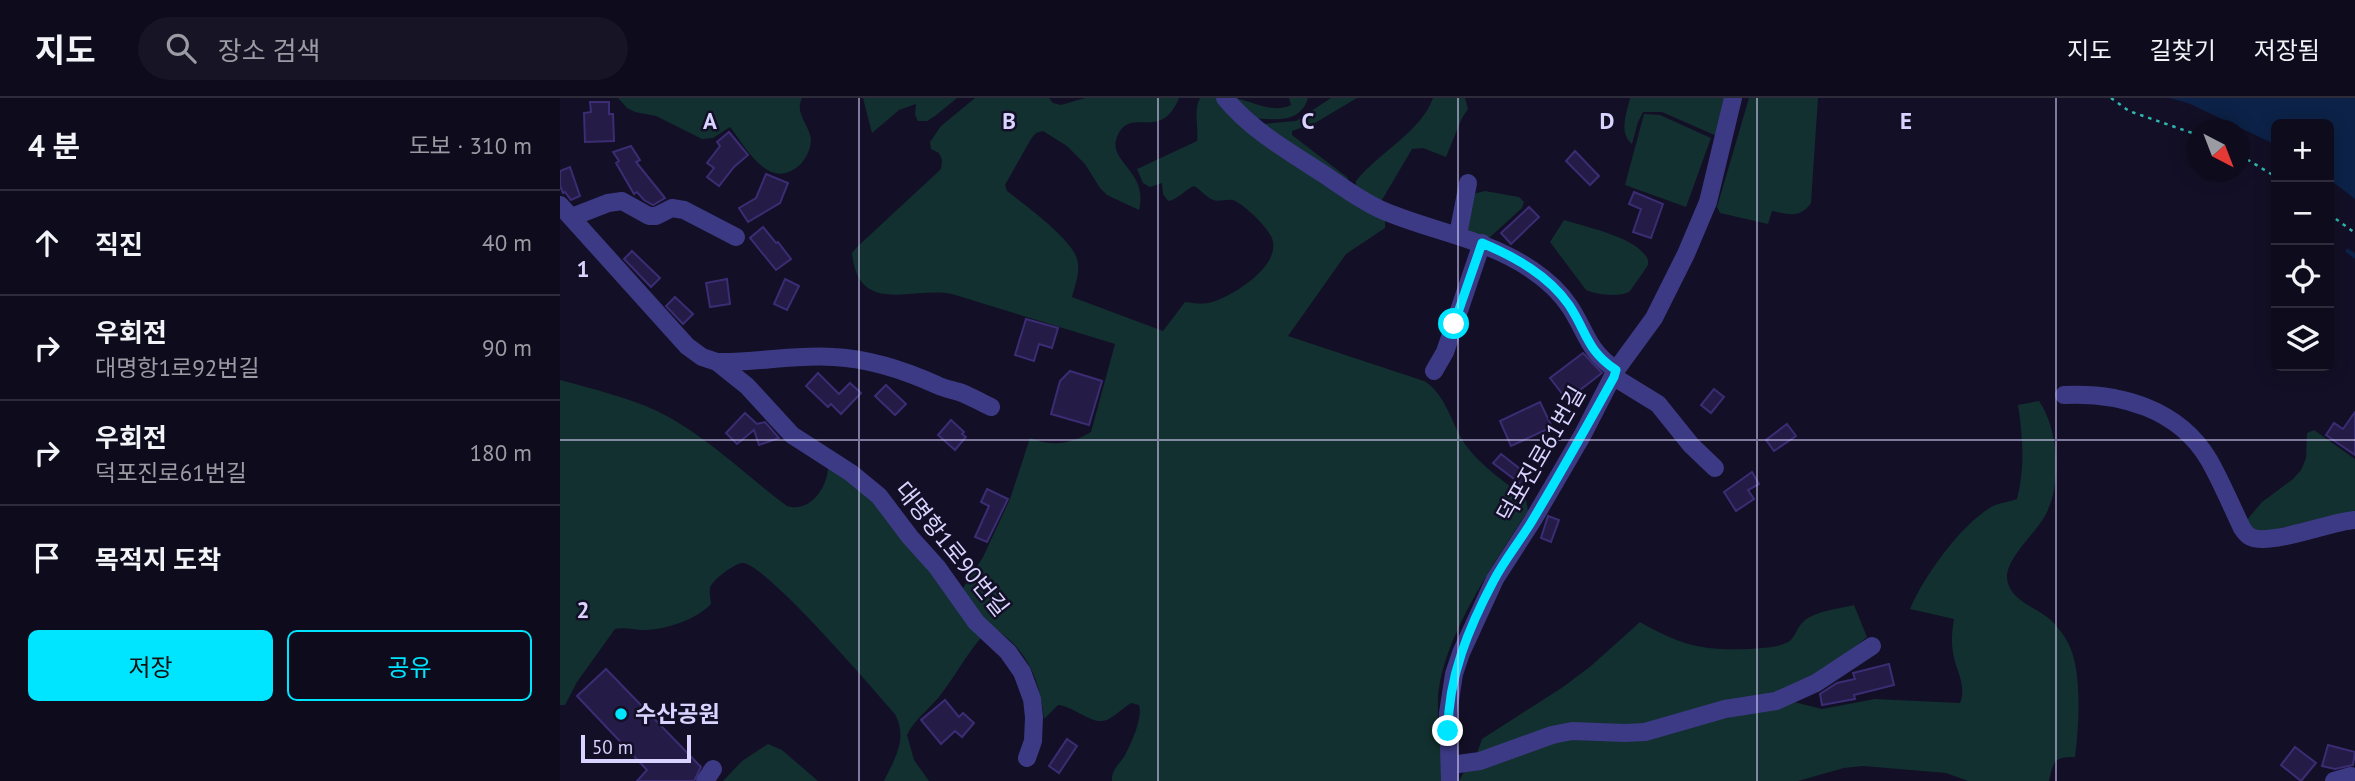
<!DOCTYPE html>
<html lang="ko">
<meta charset="utf-8">
<style>
:root{--surface:#0e0b1c;--page:#171425;--text:#f1f3f6;--muted:#9b9ba3;--line:#2e2b3b;--accent:#00e5ff}
body{margin:0;font-family:"PT Sans","Noto Sans KR",sans-serif;background:var(--page);color:var(--text)}
.controls{position:absolute;right:21px;top:21px;display:grid;overflow:hidden;border-radius:10px;box-shadow:0 4px 18px #0003}
.controls button{width:63px;height:63px;display:grid;place-items:center;padding:0;border:0;border-bottom:2px solid var(--line);background:var(--surface);color:var(--text);font:35px sans-serif}
.compass{position:absolute;left:1627px;top:21px;width:63px;height:63px;border-radius:50%;background:var(--surface);box-shadow:0 4px 18px #0003;rotate:138deg}
.scale{position:absolute;left:21px;bottom:18px;width:110px;box-sizing:border-box;padding-left:7px;border:4px solid #d9d4ff;border-top:0;font-size:19px;line-height:24px;white-space:nowrap;color:#d9d4ff;-webkit-text-stroke:5px #130f26;paint-order:stroke}
.stop{position:absolute;width:21px;height:21px;margin:-16px;border:5px solid #00e5ff;border-radius:50%;background:#fff}
.stop.end{background:#00e5ff;border-color:#fff;box-shadow:0 2px 7px #0008}
.list{margin:0;padding:0;list-style:none}
h2{display:flex;justify-content:space-between;align-items:center;height:91px;margin:0;padding:0 28px;font-size:30px}
h2 small{font-size:23px;font-weight:400;color:var(--muted)}
.list li{display:grid;grid-template-columns:46px 1fr auto;gap:21px;align-items:center;box-sizing:border-box;height:105px;padding:0 28px;border-top:2px solid var(--line)}
.list b{display:block;font-size:26px;white-space:nowrap}
.list p{margin:0;font-size:23px;white-space:nowrap;color:var(--muted)}
.list em{font-size:23px;font-style:normal;color:var(--muted)}
.actions{display:flex;gap:14px;padding:21px 28px}
.actions a{flex:1;padding:16px 0;border:2px solid var(--accent);border-radius:10px;text-align:center;font-size:24px;color:var(--accent)}
.actions .main{background:var(--accent);color:#111}
.icon{flex:none;width:38px;height:38px;fill:none;stroke:currentColor;stroke-width:2;stroke-linecap:round;stroke-linejoin:round}
.map{position:relative;flex:none;width:1795px;height:683px;overflow:hidden}
header{display:flex;align-items:center;gap:42px;box-sizing:border-box;height:98px;padding:0 35px;background:var(--surface);border-bottom:2px solid var(--line)}
header strong{font-size:33px}
nav{display:flex;gap:38px;margin-inline-start:auto;font-size:24px}
.search{width:490px;height:63px;background:var(--page);display:flex;align-items:center;gap:18px;box-sizing:border-box;padding:0 24px;border-radius:38px;color:var(--muted);font-size:26px}
main{display:flex}
aside{flex:1;background:var(--surface)}
.map>svg:first-child{display:block}
.green{fill:#12302f}
.water{fill:#0c2248}
.lines{fill:none;stroke-linecap:round;stroke-linejoin:round}
.stream{stroke:#0c2248;stroke-width:4.5}
.building{fill:#241b47;stroke:#3b2d73;stroke-width:2}
.path{stroke:#2fb8b0;stroke-width:2.5;stroke-dasharray:3.5 5;stroke-linecap:butt}
.minor{stroke:#3d3a85;stroke-width:18}
.route{stroke:#00e5ff;stroke-width:9}
.grid{fill:none;stroke:#d9d4ff;stroke-width:2;stroke-opacity:0.55}
.poi-dot{fill:#00e5ff;stroke:#130f26;stroke-width:2.5}
.labels{text-anchor:middle;stroke-width:5;stroke-linejoin:round;paint-order:stroke}
.street-label{font-size:23px;fill:#d9d4ff;stroke:#130f26}
.poi-label{font-size:23px;font-weight:bold;fill:#d9d4ff;stroke:#130f26;text-anchor:start}
.grid-label{font-size:23px;text-anchor:middle;font-weight:bold;fill:#d9d4ff;stroke:#130f26;stroke-width:5;stroke-linejoin:round;paint-order:stroke}
</style>
<header>
<strong>지도</strong>
<div class="search"><svg class="icon" aria-label="search" viewBox="0 0 24 24"><circle cx="10" cy="10" r="6"/><path d="M15 15l6 6"/></svg>장소 검색</div>
<nav><a>지도</a><a>길찾기</a><a>저장됨</a></nav>
</header>
<main>
<aside>
<h2>4 분<small>도보 · 310 m</small></h2>
<ul class="list">
<li><svg class="icon" aria-label="ahead" viewBox="0 0 24 24"><path d="M12 20V5M6 11l6-6 6 6"/></svg><div><b>직진</b></div><em>40 m</em></li>
<li><svg class="icon" aria-label="right" viewBox="0 0 24 24"><path d="M7 20v-9h11M14 6l5 5-5 5"/></svg><div><b>우회전</b><p>대명항1로92번길</p></div><em>90 m</em></li>
<li><svg class="icon" aria-label="right" viewBox="0 0 24 24"><path d="M7 20v-9h11M14 6l5 5-5 5"/></svg><div><b>우회전</b><p>덕포진로61번길</p></div><em>180 m</em></li>
<li><svg class="icon" aria-label="arrive" viewBox="0 0 24 24"><path d="M6 21V4h12l-3 4 3 4H6"/></svg><div><b>목적지 도착</b></div></li>
</ul>
<div class="actions"><a class="main">저장</a><a>공유</a></div>
</aside>
<div class="map">
<svg width="1795" height="683" viewBox="0 0 1795 683">
<rect width="100%" height="100%" fill="#130f26"/>
<g class="green">
<path d="M58,0H242C234,16 250,27 251,42C251,52 244,65 236,70C207,91 185,48 170,29L153,40L142,41L96,18L75,14L67,10Z"/>
<polygon points="303,0 397,0 375,18 367,23 358,23 355,17 356,6 339,12 312,35"/>
<path d="M415,0H489L493,5L501,7L525,0H619C600,46 570,6 557,39C547,64 589,73 579,112L547,97L540,90L525,66L507,48L483,33L476,35L471,41L445,87L447,93C465,107 512,141 517,161C521,173 515,187 512,199L603,233L625,204C634,205 643,207 652,204C673,198 725,166 711,138C706,128 682,104 672,102C664,101 659,105 651,101C644,97 640,91 634,88C624,92 618,102 608,103L603,96L602,85L590,89L583,85L577,71L637,43C639,28 633,14 640,0H658L820,116L825,123V130L786,156L728,238L864,283C886,296 891,325 905,346C920,368 946,384 966,401L968,413C935,464 881,541 878,602C877,629 883,656 884,683H552C551,672 559,667 565,657C571,646 583,620 579,607L571,605C563,610 555,618 547,622C532,628 514,608 498,607L484,621C480,582 467,550 432,529C411,547 399,573 382,595C371,610 355,620 347,637L354,662L369,683H324C335,660 348,641 335,616C314,592 207,467 183,465C176,464 151,483 150,490C149,495 151,501 151,506C136,522 105,532 83,532C74,532 65,529 55,531L17,584L5,607H0V282C33,291 67,299 97,313C146,337 184,376 227,408C250,415 267,390 268,370L295,385L400,495L423,459L450,401L470,340C492,349 511,346 531,334L555,246L392,196C353,188 298,219 292,155L297,149L381,71L382,62L379,55L371,51L370,44L381,28Z"/>
<path d="M670,0C689,0 710,17 731,7L729,0H748C740,27 713,21 690,20Z"/>
<polygon points="771,0 797,0 755,25 732,33 732,37 788,80 787,85 703,26 736,23"/>
<path d="M873,0H905L908,11L902,20L886,59L863,50L852,51L819,107L796,88V83C817,56 862,33 873,0Z"/>
<path d="M1070,0H1167L1159,39L1102,14H1083L1078,24L1072,46C1058,34 1067,15 1070,0Z"/>
<path d="M1189,0H1258L1251,105C1240,121 1228,116 1212,113L1208,126L1160,115L1157,109Z"/>
<polygon points="1084,16 1100,17 1151,40 1126,109 1065,87"/>
<polygon points="925,93 959,99 964,104 962,110 928,141 914,137 908,132 913,96"/>
<path d="M1004,122C1026,129 1071,138 1085,157C1087,159 1089,162 1088,167C1087,169 1071,192 1069,194C1060,199 1036,197 1026,192L990,144Z"/>
<path d="M1479,303C1499,332 1502,385 1486,416C1477,434 1447,459 1447,479C1448,502 1476,509 1491,522C1497,528 1503,536 1507,543C1523,570 1519,628 1515,659C1493,659 1494,663 1489,683H1408L1386,675L1303,668L1284,670L1238,683H899L904,674L945,653L917,655L922,641L1003,589L1031,568L1080,524C1120,547 1142,553 1189,551C1200,550 1216,550 1226,545C1235,542 1236,530 1243,524C1254,513 1279,511 1294,507L1307,539L1230,603L1262,611L1315,601L1400,605C1407,587 1396,573 1393,555C1391,543 1392,533 1394,521L1350,511C1364,478 1400,428 1431,409C1438,405 1449,404 1457,401C1465,371 1463,339 1458,307Z"/>
<polygon points="1754,332 1795,361 1795,416 1696,435 1685,424 1702,404 1733,381 1741,372 1746,360 1747,335"/>
<polygon points="208,646 222,652 258,683 163,683 182,663"/>
</g>
<polygon class="water" points="1609,0 1795,0 1795,101 1769,81 1769,26 1716,26 1716,47 1628,5"/>
<g class="lines">
<polyline class="stream" points="1788,153 1795,158"/>
</g>
<g class="building">
<polygon points="30,4 49,4 49,16 53,16 54,43 25,44 24,15 31,14"/>
<polygon points="169,34 188,57 174,69 159,88 147,79 154,70 147,65 160,48 157,44"/>
<polygon points="71,48 80,62 76,64 105,100 93,107 84,102 77,94 74,96 56,65 59,63 53,54"/>
<polygon points="1015,53 1039,78 1030,87 1006,63"/>
<polygon points="10,69 20,98 11,102 5,94 3,95 0,88 0,73"/>
<polygon points="206,76 228,85 220,105 188,124 179,110 196,100"/>
<polygon points="1074,94 1103,106 1091,140 1073,134 1081,111 1069,106"/>
<polygon points="969,109 979,119 951,146 941,135"/>
<polygon points="203,129 216,145 218,144 231,161 216,172 190,140"/>
<polygon points="72,153 100,180 91,189 64,161"/>
<polygon points="167,181 170,206 150,209 146,185"/>
<polygon points="225,181 239,188 227,212 214,206"/>
<polygon points="115,199 133,216 123,226 106,208"/>
<polygon points="466,221 498,230 492,250 479,246 474,263 455,257"/>
<polygon points="1023,255 1042,275 1007,302 990,280"/>
<polygon points="510,273 542,283 529,327 491,316 500,283"/>
<polygon points="258,275 279,296 290,285 301,295 281,316 271,306 268,309 246,288"/>
<polygon points="326,287 346,306 335,317 315,298"/>
<polygon points="1154,291 1164,299 1151,315 1141,307"/>
<polygon points="980,304 992,329 951,348 940,323"/>
<polygon points="1795,314 1795,357 1766,337 1774,325 1783,331"/>
<polygon points="185,315 197,326 205,324 219,340 199,347 194,332 177,346 166,335"/>
<polygon points="391,322 404,334 402,336 406,339 395,352 378,337"/>
<polygon points="1227,326 1236,338 1214,353 1206,342"/>
<polygon points="941,356 969,378 962,387 933,365"/>
<polygon points="1192,374 1199,386 1188,392 1194,401 1176,413 1164,394"/>
<polygon points="427,391 448,401 427,444 415,439 429,408 421,404"/>
<polygon points="988,418 999,422 991,444 981,440"/>
<polygon points="1329,566 1334,587 1294,597 1295,601 1262,607 1260,596 1277,585 1295,581 1293,575"/>
<polygon points="46,571 141,669 134,683 77,683 87,672 17,598"/>
<polygon points="385,602 399,619 403,615 414,625 402,639 395,633 381,646 361,622"/>
<polygon points="507,641 517,648 499,675 489,668"/>
<polygon points="1768,647 1795,654 1793,667 1775,671 1762,668"/>
<polygon points="1735,649 1756,665 1741,683 1721,667"/>
</g>
<g class="lines">
<g class="path">
<polyline points="1551,0 1569,13 1638,37"/>
<polyline points="1680,57 1716,79"/>
<polyline points="1769,116 1795,135"/>
</g>
<g class="minor">
<path d="M665,0C692,33 730,54 765,77C784,90 803,104 824,113C874,134 927,141 972,172C987,182 1000,194 1010,209C1027,235 1027,252 1056,272"/>
<polyline points="0,107 127,248 142,259 157,264 187,288 232,337 291,375 319,398 350,439 377,469 416,524 448,554 462,574 472,601 474,619 473,643 467,660"/>
<polyline points="12,119 48,105 62,103 89,118 96,118 112,110 124,112 176,139"/>
<polyline points="898,137 908,85"/>
<path d="M157,264C196,265 235,256 274,259C311,261 344,272 377,287C385,291 394,292 402,295C412,299 422,305 431,309"/>
<polyline points="874,273 885,254 922,145"/>
<polyline points="1054,279 1098,306 1131,347 1155,370"/>
<path d="M1504,297C1560,294 1619,311 1649,362C1661,383 1671,407 1682,430C1684,433 1686,436 1689,438C1707,450 1771,423 1795,422"/>
<polyline points="891,667 920,663 992,637 1012,633 1065,635 1085,634 1165,611 1216,603 1256,585 1312,548"/>
<polyline points="145,683 153,671"/>
<polyline points="890,683 888,615 894,576 901,555 935,481 973,422 1022,338 1056,272 1094,220 1126,156 1148,104 1173,0"/>
<polyline points="1774,683 1791,678 1795,679"/>
</g>
</g>
<g class="lines">
<path class="route" d="M888,633C888,579 909,529 934,482C945,461 960,443 972,423C1000,376 1027,328 1054,279L1056,272C1026,252 1027,234 1009,207C988,177 955,159 922,145L894,226"/>
</g>
<path class="grid" d="M299,0V683M598,0V683M898,0V683M1197,0V683M1496,0V683M0,342H1795"/>
<circle class="poi-dot" cx="61" cy="616" r="7"/>
<g class="labels">
<g class="street-label">
<text transform="translate(981 356) rotate(-60)" y="8">덕포진로61번길</text>
<text transform="translate(392 451) rotate(51)" y="8">대명항1로90번길</text>
</g>
<g class="poi-label">
<text x="75" y="624">수산공원</text>
</g>
</g>
<g class="grid-label">
<text x="150" y="31">A</text>
<text x="449" y="31">B</text>
<text x="748" y="31">C</text>
<text x="1047" y="31">D</text>
<text x="1346" y="31">E</text>
<text x="23" y="179">1</text>
<text x="23" y="520">2</text>
</g>
</svg>
<div class="controls">
<button>+</button>
<button>−</button>
<button><svg class="icon" aria-label="locate" viewBox="0 0 24 24"><circle cx="12" cy="12" r="6"/><path d="M12 2v4M12 18v4M2 12h4M18 12h4"/></svg></button>
<button><svg class="icon" aria-label="layers" viewBox="0 0 24 24"><path d="M12 4l9 5-9 5-9-5zM3 14l9 5 9-5"/></svg></button>
</div>
<svg class="compass" viewBox="-18 -18 36 36"><path d="M0-13l5 13h-10z" fill="#e53935"/><path d="M0 13l5-13h-10z" fill="#9b9ba3"/></svg>
<div class="scale">50 m</div>
<div class="stop" style="left:894px;top:226px"></div>
<div class="stop end" style="left:888px;top:633px"></div>
</div>
</main>
